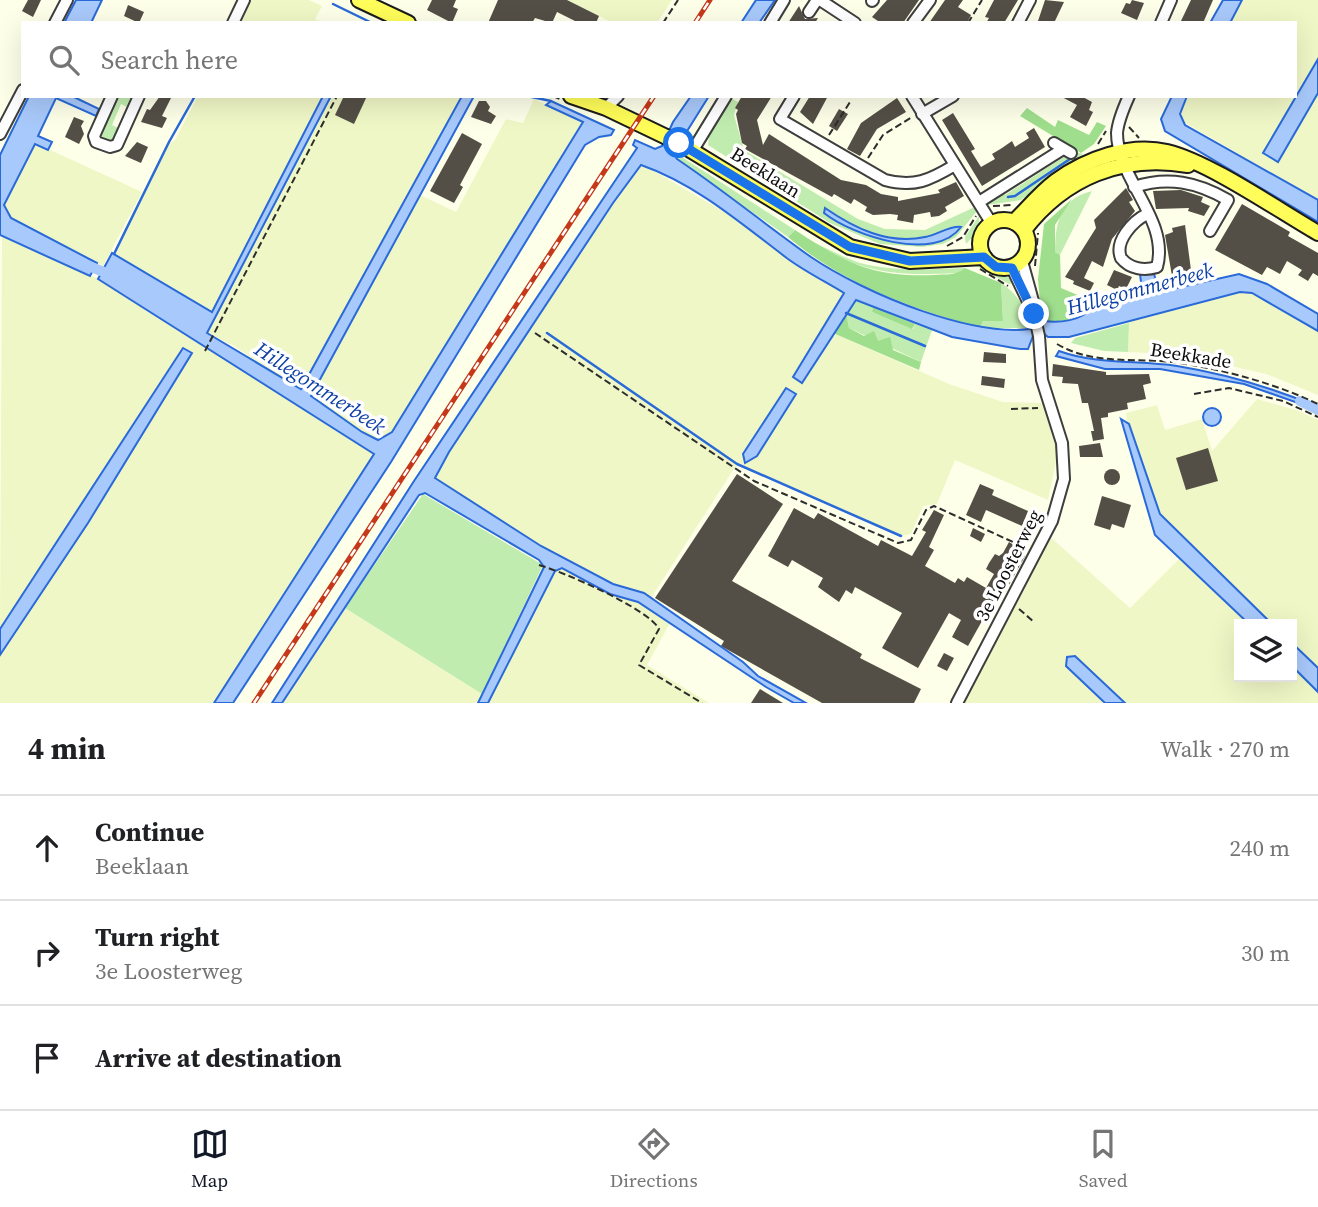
<!DOCTYPE html>
<meta charset="utf-8">
<style>
:root{--surface:#fff;--page:#f2f2f2;--text:#202124;--muted:#757577;--line:#e0e0e0;--accent:#111827}
body{margin:0;font-family:"Source Serif 4",serif;background:var(--page);color:var(--text)}
.controls{position:absolute;right:21px;bottom:21px;display:grid;overflow:hidden;border-radius:0px;box-shadow:0 7px 28px #0002}
.controls button{width:63px;height:63px;display:grid;place-items:center;padding:0;border:0;border-bottom:2px solid var(--line);background:var(--surface);color:var(--text);font:35px sans-serif}
.stop{position:absolute;width:21px;height:21px;margin:-16px;border:5px solid #1a73e8;border-radius:50%;background:#fff}
.stop.end{background:#1a73e8;border-color:#fff;box-shadow:0 2px 7px #0008}
.list{margin:0;padding:0;list-style:none}
h2{display:flex;justify-content:space-between;align-items:center;height:91px;margin:0;padding:0 28px;font-size:30px}
h2 small{font-size:23px;font-weight:400;color:var(--muted)}
.list li{display:grid;grid-template-columns:46px 1fr auto;gap:21px;align-items:center;box-sizing:border-box;height:105px;padding:0 28px;border-top:2px solid var(--line)}
.list b{display:block;font-size:26px;white-space:nowrap}
.list p{margin:0;font-size:23px;white-space:nowrap;color:var(--muted)}
.list em{font-size:23px;font-style:normal;color:var(--muted)}
.icon{flex:none;width:38px;height:38px;fill:none;stroke:currentColor;stroke-width:2;stroke-linecap:round;stroke-linejoin:round}
.map{position:relative;flex:none;width:1318px;height:703px;overflow:hidden}
.search{position:absolute;background:var(--surface);box-shadow:0 7px 28px #0002;left:21px;right:21px;top:21px;height:77px;display:flex;align-items:center;gap:18px;box-sizing:border-box;padding:0 24px;border-radius:0px;color:var(--muted);font-size:26px}
.sheet{height:406px;background:var(--surface)}
nav{display:flex;justify-content:space-around;align-items:center;box-sizing:border-box;height:98px;border-top:2px solid var(--line);background:var(--surface);font-size:19px;color:var(--muted)}
nav a{display:grid;justify-items:center;gap:4px}
nav .on{color:var(--accent)}
.map>svg:first-child{display:block}
.farmland{fill:#f0f7c6}
.green{fill:#c1ecaf}
.forest{fill:#9fde8d}
.water{fill:#a8c9fb;stroke:#296ad8;stroke-width:2}
.lines{fill:none;stroke-linecap:round;stroke-linejoin:round}
.stream{stroke:#296ad8;stroke-width:2.5}
.canal{stroke:#a8c9fb;stroke-width:10}
.building{fill:#544f46}
.minor-casing{stroke:#3e3e3e;stroke-width:14}
.major-casing{stroke:#1c1c1c;stroke-width:18}
.path{stroke:#2d2d2d;stroke-width:2;stroke-dasharray:7 3.5;stroke-linecap:butt}
.minor{stroke:#fff;stroke-width:10}
.major{stroke:#fffd59;stroke-width:14}
.rail-casing{stroke:#c53819;stroke-width:5}
.rail{stroke:#fff;stroke-width:2.5;stroke-dasharray:8;stroke-linecap:butt}
.route{stroke:#1a73e8;stroke-width:9}
.labels{text-anchor:middle;stroke-width:7;stroke-linejoin:round;paint-order:stroke}
.street-label{font-size:19px;fill:#0b0b0b;stroke:#fff}
.water-label{font-size:21px;font-style:italic;fill:#0b3fa5;stroke:#fff}
</style>
<div class="map">
<svg width="1318" height="703" viewBox="0 0 1318 703">
<rect width="100%" height="100%" fill="#feffe9"/>
<g class="farmland">
<polygon points="248,0 309,0 322,6 315,19 323,23 236,23"/>
<polygon points="567,0 672,0 657,23 613,23"/>
<polygon points="1242,0 1318,0 1318,59 1264,153 1278,162 1318,93 1318,200 1182,121 1181,108 1187,96 1295,96 1295,23 1230,23"/>
<polygon points="198,96 323,96 212,312 114,254 170,143 175,140"/>
<polygon points="331,96 462,96 301,390 234,346 207,333"/>
<polygon points="534,99 583,122 392,432 378,440 362,432 311,396 420,195 456,212 506,119 523,123"/>
<polygon points="35,143 142,192 103,266 11,218 4,205"/>
<polygon points="643,165 728,214 844,293 794,377 802,383 833,333 949,384 1003,402 1043,403 1056,444 1056,462 1048,500 955,460 937,504 923,506 911,534 901,536 737,464 651,598 613,584 541,546 436,481 435,473 449,452 613,203 636,170"/>
<polygon points="2,234 98,279 374,454 214,703 0,703 0,655 88,523 192,354 183,348 0,629"/>
<polygon points="1240,292 1252,293 1318,331 1318,395 1266,374 1235,367 1167,354 1128,352 1129,323 1133,319"/>
<polygon points="1257,399 1296,410 1318,420 1318,668 1292,643 1292,624 1272,624 1167,523 1160,513 1127,423 1126,413 1157,405 1165,430 1202,419 1212,451"/>
<polygon points="1047,534 1130,608 1179,559 1184,561 1249,624 1239,624 1239,677 1292,677 1292,666 1318,692 1318,703 1125,703 1076,656 1066,666 1105,703 954,703"/>
<polygon points="562,568 610,594 638,602 670,623 647,665 709,703 488,703 555,571"/>
<polygon points="345,608 482,694 478,703 282,703"/>
</g>
<g class="green">
<polygon points="116,96 135,96 129,108 121,104 112,125 120,129 114,140 108,142 99,133"/>
<polygon points="731,98 738,102 734,115 744,150 858,219 885,229 925,230 975,207 977,211 956,237 943,244 922,247 880,244 830,223 708,145 709,136"/>
<polygon points="1073,151 1083,154 1021,200 987,205 1003,192 1005,195"/>
<polygon points="674,152 795,230 788,237 677,159"/>
<path d="M1092,191L1060,255L1055,252C1055,223 1060,199 1092,191Z"/>
<polygon points="979,216 979,230 966,244 965,237"/>
<path d="M815,243C830,250 845,258 860,263C894,272 930,269 965,268L959,273C907,276 859,275 815,243Z"/>
<polygon points="980,261 1016,282 1009,284 971,263"/>
<path d="M1001,283C1013,291 1020,300 1028,313L1022,315L1023,322L1028,321L1029,328H980L983,321H1003Z"/>
<polygon points="859,301 873,307 872,312 913,329 915,324 932,330 921,362 849,328 846,313 853,302"/>
<polygon points="1129,323 1128,352 1104,351 1071,343 1075,338"/>
<polygon points="423,494 543,565 482,694 345,608"/>
</g>
<g class="forest">
<polygon points="1027,108 1055,127 1058,120 1089,135 1097,122 1106,126 1094,144 1081,153 1020,116"/>
<polygon points="1072,199 1055,225 1055,252 1060,255 1061,288 1094,302 1088,313 1064,321 1044,321 1042,326 1038,279 1044,224"/>
<path d="M795,230C844,262 873,278 934,275C945,274 956,276 965,268L1001,283L1003,321H983L980,328C911,308 843,284 788,237Z"/>
<polygon points="873,307 915,324 912,329 872,312"/>
<polygon points="846,313 849,328 864,336 874,331 878,341 890,337 893,350 921,362 919,370 833,333"/>
</g>
<g class="water">
<polygon points="76,0 102,0 91,23 64,23"/>
<polygon points="756,0 775,0 759,23 741,23"/>
<polygon points="1223,0 1242,0 1230,23 1210,23"/>
<polygon points="1318,59 1318,93 1278,162 1263,153"/>
<polygon points="29,96 72,96 99,109 96,116 56,98 38,136 52,142 48,150 35,144 4,205 11,218 97,263 90,276 0,235 0,155"/>
<polygon points="323,96 331,96 207,333 301,389 462,96 474,96 311,396 362,432 378,440 392,432 583,122 546,105 551,101 614,130 611,135 599,137 585,145 391,462 233,703 214,703 374,454 98,279 112,253 212,312"/>
<path d="M691,96H709L674,152L677,159C723,190 766,225 811,257C864,293 979,342 1041,327L1044,321C1059,323 1082,321 1091,308L1137,297L1142,290L1140,274H1154L1158,287L1168,290L1239,274L1267,284L1318,314V331L1252,293L1240,292L1069,337H1048L1043,333L1033,336L1028,349H1020L952,337L856,300L802,383L793,377L844,293C826,282 806,272 788,259C743,225 696,184 641,165L613,203L449,452L435,478L541,546L613,584L644,593L743,662L758,676L806,703H794L766,687L638,602L610,594L562,568L555,571L488,703H478L544,567L539,560L425,493L419,495L282,703H272L414,481L637,148L633,145L635,140L655,149L662,146L673,122Z"/>
<polygon points="1172,96 1187,96 1180,114 1185,125 1318,200 1318,222 1165,131 1161,119"/>
<path d="M825,208C854,228 888,245 925,237C937,235 951,225 961,227C935,263 853,236 824,213Z"/>
<polygon points="183,348 192,353 88,523 0,655 0,629"/>
<path d="M1059,351C1098,365 1137,360 1177,366C1226,374 1273,388 1318,407V410L1244,384L1160,369H1105L1056,356Z"/>
<polygon points="786,388 796,394 757,456 745,463 743,454"/>
<circle cx="1212" cy="417" r="9"/>
<polygon points="1121,419 1129,424 1160,514 1272,624 1249,624 1155,535"/>
<polygon points="1292,643 1318,668 1318,692 1292,666"/>
<polygon points="1075,656 1125,703 1105,703 1066,666 1067,657"/>
</g>
<g class="lines">
<g class="stream">
<polyline points="333,4 372,23"/>
<polyline points="527,96 551,101"/>
<polyline points="1008,197 1015,196 1070,159"/>
<polyline points="114,254 169,142 195,96"/>
<polyline points="846,313 925,346"/>
<polyline points="547,333 737,464 901,536"/>
</g>
<g class="canal">
<polyline points="81,263 114,276"/>
<polyline points="1300,401 1318,410"/>
</g>
</g>
<g class="building">
<polygon points="28,0 41,0 33,17 22,11"/>
<polygon points="432,0 456,0 453,7 458,9 452,23 427,10"/>
<polygon points="498,0 567,0 599,16 596,23 579,23 557,12 552,23 535,18 532,23 488,23"/>
<polygon points="887,0 919,0 903,23 881,23 872,17"/>
<polygon points="945,0 963,0 958,7 971,15 967,23 929,23"/>
<polygon points="994,0 1018,0 1004,23 986,23 989,18 985,17"/>
<polygon points="1045,0 1064,2 1054,23 1038,21"/>
<polygon points="1132,0 1144,3 1137,20 1121,13 1126,3 1130,4"/>
<polygon points="1191,0 1213,0 1203,23 1180,23"/>
<polygon points="128,5 144,12 139,23 124,16"/>
<polygon points="799,6 805,19 818,18 815,23 788,23"/>
<polygon points="160,96 172,96 162,116 167,118 162,128 141,122 147,109 150,110"/>
<polygon points="344,96 367,96 354,124 335,115"/>
<polygon points="742,96 772,96 757,120 763,145 769,134 841,180 866,185 881,194 898,197 898,201 940,193 938,190 956,182 964,196 945,207 947,211 939,216 931,217 930,212 914,215 913,223 897,220 898,215 890,214 873,215 865,211 867,207 854,199 851,204 834,194 832,197 745,149 747,146 742,143 736,114 738,110 735,108"/>
<polygon points="810,96 828,96 813,124 800,112"/>
<polygon points="1060,96 1081,96 1092,102 1089,110 1093,112 1086,126 1070,117 1077,105"/>
<polygon points="897,98 906,112 877,129 860,156 847,149 861,123"/>
<polygon points="479,101 486,101 490,107 488,111 496,116 491,124 471,117"/>
<polygon points="839,109 848,114 837,131 829,126"/>
<polygon points="953,113 975,149 971,151 981,167 995,159 992,154 1002,148 1012,141 1015,147 1029,138 1026,133 1034,128 1045,147 982,186 942,120"/>
<polygon points="74,117 84,121 81,126 84,134 79,144 65,137"/>
<polygon points="462,133 482,144 460,185 463,187 454,203 430,191"/>
<polygon points="137,142 148,147 141,163 125,156"/>
<polygon points="1126,188 1133,200 1129,202 1135,211 1112,239 1103,267 1092,261 1084,278 1094,283 1090,291 1073,284 1074,281 1065,277 1096,228 1094,220"/>
<polygon points="1181,190 1203,197 1201,202 1210,206 1204,216 1188,211 1189,208 1156,209 1153,191"/>
<polygon points="1242,204 1290,232 1288,236 1318,253 1318,276 1313,273 1308,281 1298,275 1302,270 1287,261 1280,274 1267,267 1262,275 1215,250"/>
<polygon points="1185,225 1191,270 1187,271 1188,279 1173,282 1165,235 1173,232 1172,228"/>
<polygon points="1114,270 1132,277 1126,289 1119,286 1117,290 1107,285"/>
<polygon points="984,352 1006,354 1006,363 983,362"/>
<polygon points="1053,364 1106,372 1106,375 1149,374 1151,383 1143,385 1146,399 1127,403 1128,409 1108,413 1108,417 1101,418 1104,439 1093,441 1091,431 1094,431 1088,403 1082,403 1078,384 1062,383 1063,377 1052,376"/>
<polygon points="982,376 1005,379 1004,388 981,385"/>
<polygon points="1100,443 1103,457 1080,457 1079,446"/>
<polygon points="1208,448 1218,481 1186,490 1176,458"/>
<circle cx="1112" cy="477" r="8"/>
<polygon points="737,474 783,504 732,581 862,654 860,658 921,689 914,703 822,703 721,646 724,641 655,598"/>
<polygon points="980,484 994,490 992,495 1028,511 1022,526 986,510 981,522 966,515"/>
<polygon points="1102,496 1131,505 1124,528 1112,524 1110,530 1094,525"/>
<polygon points="794,508 814,519 818,513 878,546 881,540 912,556 926,532 922,530 934,510 944,515 929,547 934,550 925,566 955,583 958,578 964,582 967,577 986,588 994,574 986,569 989,563 995,554 999,556 1003,553 1009,542 1017,547 1015,551 1025,556 1001,599 996,596 968,646 952,637 961,620 949,613 918,668 882,648 902,613 855,587 852,594 846,590 839,602 818,587 823,578 792,560 788,567 768,556"/>
<polygon points="973,528 985,534 981,542 970,536"/>
<polygon points="944,653 954,658 947,671 937,666"/>
<polygon points="760,689 783,703 751,703"/>
</g>
<g class="lines">
<defs>
<g id="minor">
<polyline points="820,0 855,23"/>
<polyline points="872,1 873,0"/>
<polyline points="809,12 817,0"/>
<polyline points="55,23 67,0"/>
<polyline points="233,23 244,0"/>
<polyline points="770,23 784,0"/>
<polyline points="913,23 930,0"/>
<polyline points="1018,23 1030,0"/>
<polyline points="1161,23 1171,0"/>
<polyline points="112,96 94,136 96,142 110,147 117,145 139,96"/>
<path d="M794,96L780,119L885,180C914,188 930,180 955,165"/>
<polyline points="912,96 992,224"/>
<path d="M1129,96C1124,107 1118,121 1117,133C1117,179 1170,220 1157,267C1144,271 1130,269 1121,258C1114,241 1133,221 1147,214"/>
<polyline points="606,108 618,96"/>
<polyline points="922,114 953,96"/>
<polyline points="0,134 23,90"/>
<polyline points="1054,143 1071,153"/>
<polyline points="693,150 726,96"/>
<path d="M1134,187C1168,176 1197,182 1228,200L1210,231"/>
<polyline points="979,202 1063,149"/>
<polyline points="1022,261 1033,301"/>
<polyline points="957,703 1052,521 1064,479 1062,443 1042,380 1039,336 1034,314 1012,268"/>
</g>
<g id="major">
<polyline points="359,0 408,23"/>
<polyline points="571,96 606,108 679,143 850,247 910,261 984,257"/>
<circle cx="1004" cy="244" r="24"/>
<path d="M1014,222C1028,208 1040,193 1056,181C1086,159 1130,143 1167,152C1209,162 1278,210 1318,233"/>
<path d="M1024,230C1065,177 1122,154 1188,165"/>
</g>
</defs>
<use href="#minor" class="minor-casing"/>
<use href="#major" class="major-casing"/>
<g class="path">
<polyline points="663,23 678,0"/>
<polyline points="968,23 982,0"/>
<polyline points="553,96 560,99"/>
<polyline points="1129,127 1139,138"/>
<polyline points="829,135 850,102"/>
<polyline points="1098,144 1106,131"/>
<polyline points="868,158 883,135 912,117"/>
<polyline points="993,206 1012,205"/>
<polyline points="947,246 963,237 976,216"/>
<polyline points="1035,266 1038,233"/>
<polyline points="980,269 1008,286"/>
<polyline points="535,333 754,481 898,543 911,540 926,510 934,506 1024,547"/>
<path d="M1057,344C1092,365 1134,358 1173,362C1222,369 1274,383 1318,404"/>
<polyline points="205,351 337,96"/>
<polyline points="1194,394 1229,388 1283,401 1318,417"/>
<polyline points="1011,409 1038,408"/>
<path d="M539,565C564,572 649,609 659,629L639,665L702,703"/>
<polyline points="1019,609 1034,622"/>
</g>
<use href="#minor" class="minor"/>
<use href="#major" class="major"/>
<defs>
<g id="rail">
<polyline points="695,23 710,0"/>
<polyline points="254,703 654,96"/>
</g>
</defs>
<use href="#rail" class="rail-casing"/>
<use href="#rail" class="rail"/>
</g>
<g class="lines">
<polyline class="route" points="679,143 850,247 910,261 984,257 996,267 1012,268 1034,314"/>
</g>
<g class="labels">
<g class="street-label">
<text transform="translate(766 172) rotate(32)" y="7">Beeklaan</text>
<text transform="translate(1191 355) rotate(9)" y="7">Beekkade</text>
<text transform="translate(1008 565) rotate(-63)" y="7">3e Loosterweg</text>
</g>
<g class="water-label">
<text transform="translate(1140 289) rotate(-15)" y="7">Hillegommerbeek</text>
<text transform="translate(320 388) rotate(33)" y="7">Hillegommerbeek</text>
</g>
</g>
</svg>
<div class="controls">
<button><svg class="icon" aria-label="layers" viewBox="0 0 24 24"><path d="M12 4l9 5-9 5-9-5zM3 14l9 5 9-5"/></svg></button>
</div>
<div class="stop" style="left:679px;top:143px"></div>
<div class="stop end" style="left:1034px;top:314px"></div>
<div class="search"><svg class="icon" aria-label="search" viewBox="0 0 24 24"><circle cx="10" cy="10" r="6"/><path d="M15 15l6 6"/></svg>Search here</div>
</div>
<section class="sheet">
<h2>4 min<small>Walk · 270 m</small></h2>
<ul class="list">
<li><svg class="icon" aria-label="ahead" viewBox="0 0 24 24"><path d="M12 20V5M6 11l6-6 6 6"/></svg><div><b>Continue</b><p>Beeklaan</p></div><em>240 m</em></li>
<li><svg class="icon" aria-label="right" viewBox="0 0 24 24"><path d="M7 20v-9h11M14 6l5 5-5 5"/></svg><div><b>Turn right</b><p>3e Loosterweg</p></div><em>30 m</em></li>
<li><svg class="icon" aria-label="arrive" viewBox="0 0 24 24"><path d="M6 21V4h12l-3 4 3 4H6"/></svg><div><b>Arrive at destination</b></div></li>
</ul>
</section>
<nav>
<a class="on"><svg class="icon" aria-label="map" viewBox="0 0 24 24"><path d="M3 6l6-2 6 2 6-2v14l-6 2-6-2-6 2zM9 4v14M15 6v14"/></svg>Map</a>
<a><svg class="icon" aria-label="directions" viewBox="0 0 24 24"><path d="M12 3l9 9-9 9-9-9zM9 14v-3h6M13 9l2 2-2 2"/></svg>Directions</a>
<a><svg class="icon" aria-label="saved" viewBox="0 0 24 24"><path d="M7 4h10v16l-5-4-5 4z"/></svg>Saved</a>
</nav>
